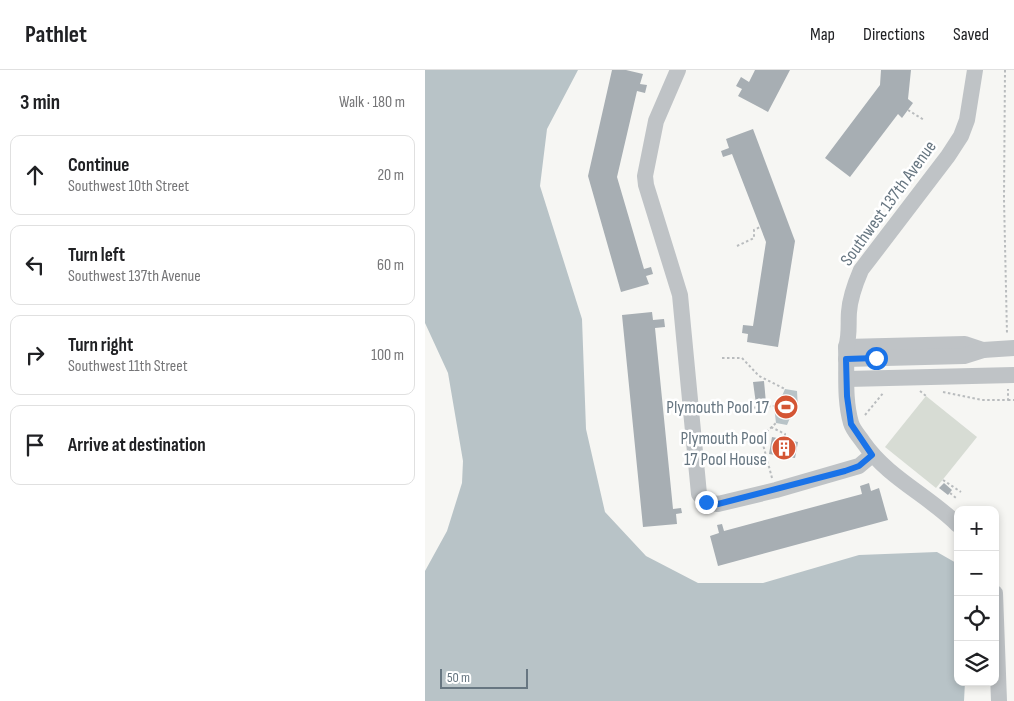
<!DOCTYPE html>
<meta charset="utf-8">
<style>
:root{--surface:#fff;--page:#f6f6f6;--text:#202124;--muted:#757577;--line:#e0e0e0}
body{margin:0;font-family:"Sofia Sans Condensed",sans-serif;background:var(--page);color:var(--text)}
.controls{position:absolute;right:15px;bottom:15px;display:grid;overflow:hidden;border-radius:10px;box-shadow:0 2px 8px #0003}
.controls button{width:45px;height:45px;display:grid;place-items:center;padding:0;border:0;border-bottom:1px solid var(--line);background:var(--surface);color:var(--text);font:25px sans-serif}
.scale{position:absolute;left:15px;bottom:12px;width:88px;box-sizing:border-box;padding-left:5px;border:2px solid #677681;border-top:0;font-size:14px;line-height:18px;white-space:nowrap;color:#677681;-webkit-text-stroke:4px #fff;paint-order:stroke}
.stop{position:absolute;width:15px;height:15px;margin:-11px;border:4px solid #1a73e8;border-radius:50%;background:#fff}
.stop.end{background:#1a73e8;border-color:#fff;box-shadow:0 1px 5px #0008}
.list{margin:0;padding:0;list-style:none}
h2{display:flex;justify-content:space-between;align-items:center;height:65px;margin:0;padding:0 20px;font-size:21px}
h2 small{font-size:16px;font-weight:400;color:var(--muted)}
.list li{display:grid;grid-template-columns:32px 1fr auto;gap:15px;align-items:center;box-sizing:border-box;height:80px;margin:0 10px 10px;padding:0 10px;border:1px solid var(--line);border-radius:10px}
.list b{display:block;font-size:19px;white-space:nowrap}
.list p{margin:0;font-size:16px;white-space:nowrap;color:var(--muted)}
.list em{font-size:16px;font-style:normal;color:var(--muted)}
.icon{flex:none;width:28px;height:28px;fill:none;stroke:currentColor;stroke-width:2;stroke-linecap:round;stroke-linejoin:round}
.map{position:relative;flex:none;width:589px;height:631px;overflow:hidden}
header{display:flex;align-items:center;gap:30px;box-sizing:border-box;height:70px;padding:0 25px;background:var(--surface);border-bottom:1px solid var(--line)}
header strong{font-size:24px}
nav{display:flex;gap:28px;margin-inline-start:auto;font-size:18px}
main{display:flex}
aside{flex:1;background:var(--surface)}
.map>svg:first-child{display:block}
.green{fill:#d7dcd4}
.water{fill:#b8c3c7}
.building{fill:#a7aeb3}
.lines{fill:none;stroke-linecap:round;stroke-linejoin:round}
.path{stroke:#b9bcbe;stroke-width:2;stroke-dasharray:2.5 2.5;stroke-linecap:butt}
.minor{stroke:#bfc3c6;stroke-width:16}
.route{stroke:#1a73e8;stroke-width:6}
.labels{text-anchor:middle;stroke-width:5;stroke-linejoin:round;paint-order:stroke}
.street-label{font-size:18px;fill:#677681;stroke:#fff}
.poi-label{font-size:18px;fill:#677681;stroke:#fff;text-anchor:end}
</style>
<header>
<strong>Pathlet</strong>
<nav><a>Map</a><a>Directions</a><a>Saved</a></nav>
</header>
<main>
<aside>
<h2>3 min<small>Walk · 180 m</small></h2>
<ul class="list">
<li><svg class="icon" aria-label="ahead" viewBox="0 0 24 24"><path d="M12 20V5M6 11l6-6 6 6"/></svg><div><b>Continue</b><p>Southwest 10th Street</p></div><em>20 m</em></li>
<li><svg class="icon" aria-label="left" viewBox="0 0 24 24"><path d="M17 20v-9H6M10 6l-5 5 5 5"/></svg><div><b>Turn left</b><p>Southwest 137th Avenue</p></div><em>60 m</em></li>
<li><svg class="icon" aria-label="right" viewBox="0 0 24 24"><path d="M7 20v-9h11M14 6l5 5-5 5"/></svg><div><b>Turn right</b><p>Southwest 11th Street</p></div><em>100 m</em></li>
<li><svg class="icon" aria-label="arrive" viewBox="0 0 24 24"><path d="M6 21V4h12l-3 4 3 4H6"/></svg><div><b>Arrive at destination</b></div></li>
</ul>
</aside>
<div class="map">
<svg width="589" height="631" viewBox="0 0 589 631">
<rect width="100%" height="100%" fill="#f6f6f3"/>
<polygon class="green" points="501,326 552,367 511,418 460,377"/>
<g class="water">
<polygon points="0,0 153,0 122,59 115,116 157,249 161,359 180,442 221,486 273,513 338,513 434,485 512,482 533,494 533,612 540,612 539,631 0,631 0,501 22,461 37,413 38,391 23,303 0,253"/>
<polygon points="360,319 372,321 373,339 368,341 362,355 351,353 349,336 354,333"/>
</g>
<g class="building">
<polygon points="187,0 201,0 218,4 215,14 222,15 220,23 212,21 192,107 219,199 226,197 228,204 221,206 224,214 196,222 163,106"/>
<polygon points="330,0 365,0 343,42 313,26 317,19 311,16 316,7 324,12"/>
<polygon points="456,0 486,0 483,29 488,33 477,48 473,44 425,107 400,88 455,15"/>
<polygon points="328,59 370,171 353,277 322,272 323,264 317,263 318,255 328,256 341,172 307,84 298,87 296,81 304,78 301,69"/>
<polygon points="227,242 228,250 239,249 240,257 230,258 248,439 256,438 257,443 251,444 252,454 218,457 197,245"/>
<polygon points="339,311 341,333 331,334 328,312"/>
<polygon points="347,367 373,372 370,388 344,384"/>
<polygon points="444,413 446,421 454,418 463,450 293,496 285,466 294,463 292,455 297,454 299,461 437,424 435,416"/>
<polygon points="519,413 527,420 523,425 514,418"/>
</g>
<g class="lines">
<g class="path">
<polyline points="580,0 579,129 582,264"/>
<polyline points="483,40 499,50"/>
<polyline points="312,176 329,168 329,160 335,157"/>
<polyline points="297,288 317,288 334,306 360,319"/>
<polyline points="495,321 501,326"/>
<polyline points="518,322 557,330 583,330 583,319"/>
<polyline points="583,330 589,330"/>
<polyline points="303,340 349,336"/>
<polyline points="440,345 459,322"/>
<polyline points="346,357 360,364 360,369"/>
<polyline points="307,373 337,370"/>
<polyline points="347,408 336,367 351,353"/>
<polyline points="518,410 536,422"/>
<polyline points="525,423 531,428"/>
</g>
<g class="minor">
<polyline points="253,0 231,51 220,106 221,115 255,225 274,424 281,432 293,434 351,420 434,396 447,385"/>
<polyline points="421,277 540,274 558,280"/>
<polyline points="421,289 539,286 558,280 589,278"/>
<polyline points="422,309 589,305"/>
<path d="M533,455C503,425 463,408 438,372C434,366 428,360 426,353C419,329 422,302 421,277C425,265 423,254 424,242C425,227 430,214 436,200L523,86L536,66L542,50L550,0"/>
<polyline points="570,523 574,631"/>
</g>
</g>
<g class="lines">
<polyline class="route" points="281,432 293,434 420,401 434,396 447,385 426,354 422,326 421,289 451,288"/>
</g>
<defs>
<symbol id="stadium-disc" viewBox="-11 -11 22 22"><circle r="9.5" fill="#d45534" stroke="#fff"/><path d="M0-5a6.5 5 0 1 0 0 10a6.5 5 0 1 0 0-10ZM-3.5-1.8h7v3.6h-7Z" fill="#fff"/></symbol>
<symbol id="building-disc" viewBox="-11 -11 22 22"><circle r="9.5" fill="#d45534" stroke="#fff"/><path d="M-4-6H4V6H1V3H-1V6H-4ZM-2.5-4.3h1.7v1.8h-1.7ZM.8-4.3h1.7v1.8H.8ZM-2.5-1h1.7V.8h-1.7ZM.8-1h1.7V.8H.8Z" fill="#fff"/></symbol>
</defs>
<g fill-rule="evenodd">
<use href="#stadium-disc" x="347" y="323" width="28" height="28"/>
<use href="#building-disc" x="345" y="364" width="28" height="28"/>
</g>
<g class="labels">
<g class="street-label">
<text transform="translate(463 133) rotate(-54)" y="6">Southwest 137th Avenue</text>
</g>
<g class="poi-label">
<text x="344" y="343">Plymouth Pool 17</text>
<text x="342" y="374">Plymouth Pool<tspan x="342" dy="21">17 Pool House</tspan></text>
</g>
</g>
</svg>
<div class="controls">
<button>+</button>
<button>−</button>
<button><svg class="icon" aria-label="locate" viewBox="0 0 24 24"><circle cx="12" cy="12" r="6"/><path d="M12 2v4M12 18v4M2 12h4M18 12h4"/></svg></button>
<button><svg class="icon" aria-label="layers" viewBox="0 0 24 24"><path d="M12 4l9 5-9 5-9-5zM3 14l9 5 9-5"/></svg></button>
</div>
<div class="scale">50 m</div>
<div class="stop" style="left:451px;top:288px"></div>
<div class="stop end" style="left:281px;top:432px"></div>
</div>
</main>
